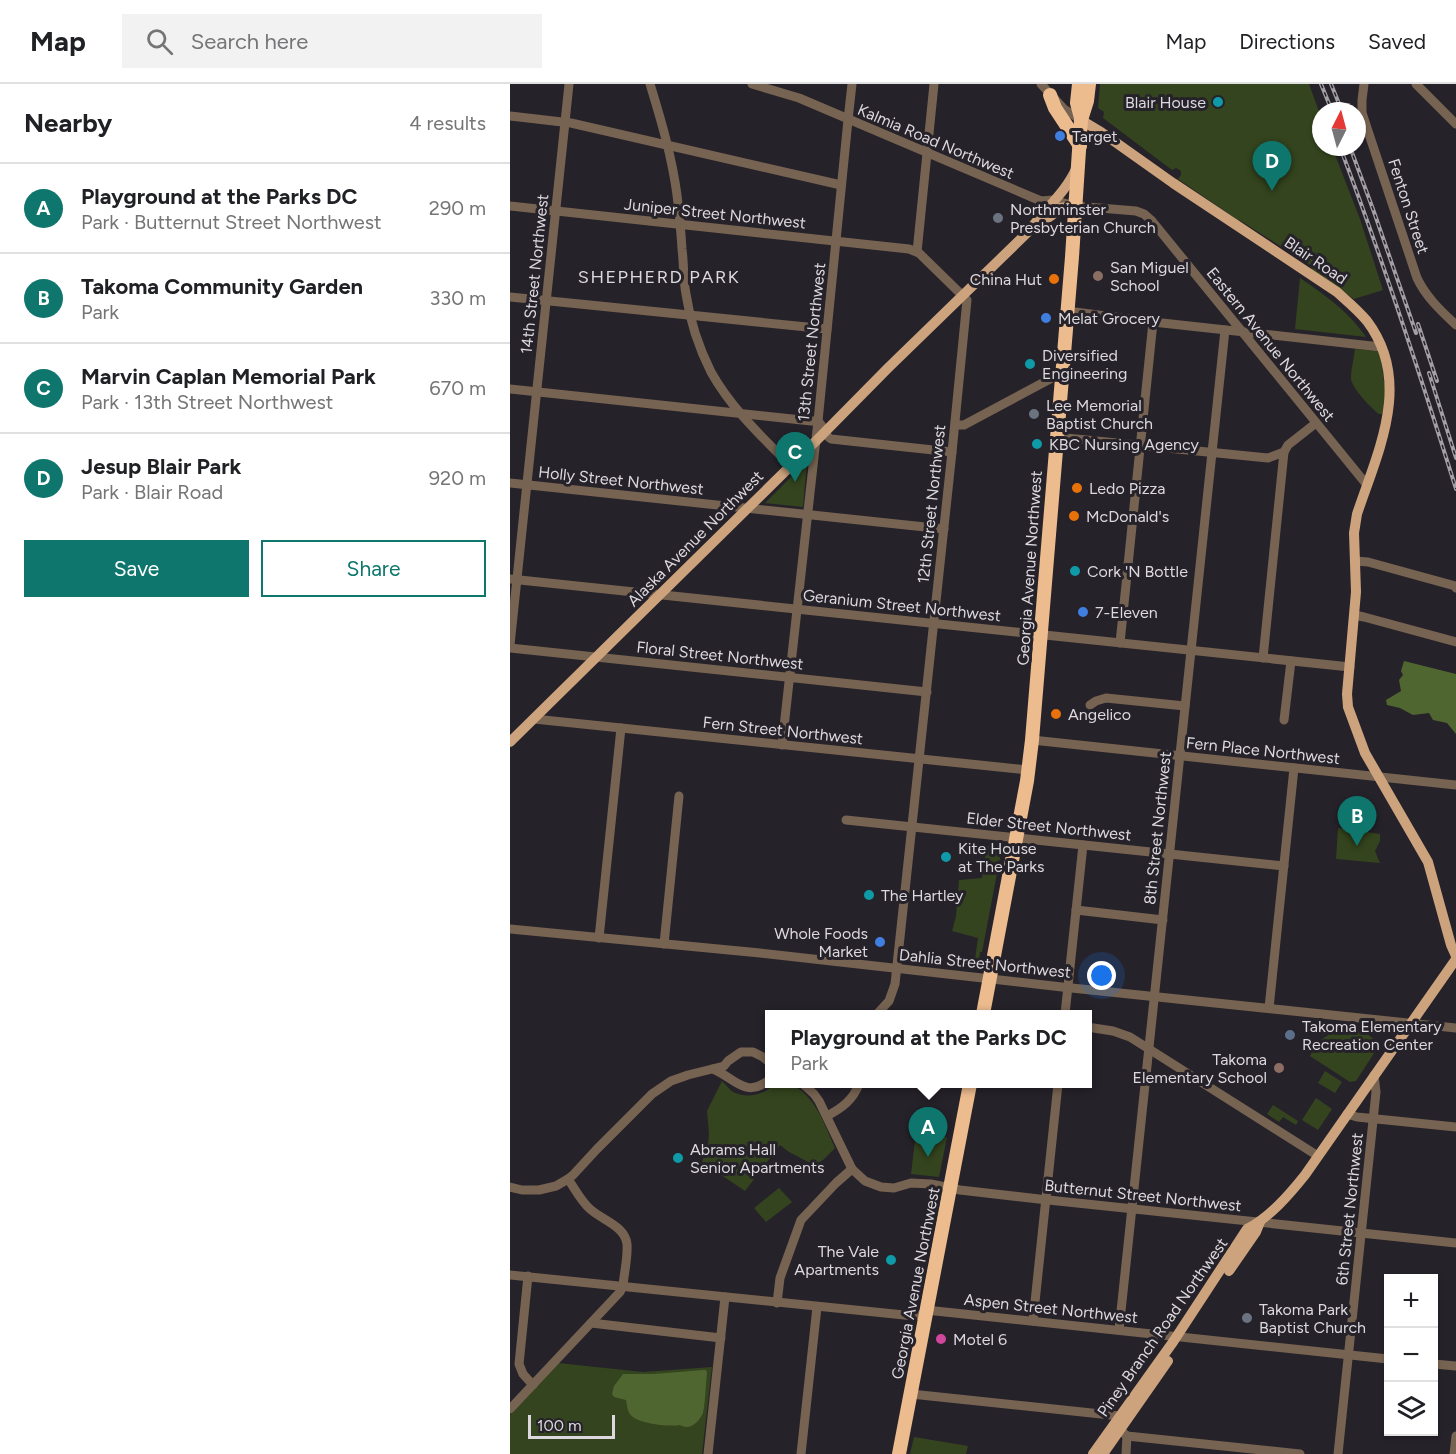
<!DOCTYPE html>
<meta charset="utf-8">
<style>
:root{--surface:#fff;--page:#f2f2f2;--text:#202124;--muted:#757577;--line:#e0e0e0;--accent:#0f766e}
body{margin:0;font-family:Figtree,sans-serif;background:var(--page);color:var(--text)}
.controls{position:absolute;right:18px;bottom:18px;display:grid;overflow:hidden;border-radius:0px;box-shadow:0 2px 4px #0004}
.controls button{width:54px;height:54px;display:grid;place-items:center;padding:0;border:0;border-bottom:2px solid var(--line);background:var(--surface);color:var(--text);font:30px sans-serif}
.compass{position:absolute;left:802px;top:18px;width:54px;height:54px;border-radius:50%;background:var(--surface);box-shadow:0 2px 4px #0004;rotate:6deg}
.scale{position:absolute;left:18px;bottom:15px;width:87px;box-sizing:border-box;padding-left:6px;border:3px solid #dcd8de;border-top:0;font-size:16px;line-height:21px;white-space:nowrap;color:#dcd8de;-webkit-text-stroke:4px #26222a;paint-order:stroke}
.you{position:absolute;left:592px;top:892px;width:21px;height:21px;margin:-15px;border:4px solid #fff;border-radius:50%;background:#1a73e8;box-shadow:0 0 0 9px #1a73e833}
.badge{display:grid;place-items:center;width:39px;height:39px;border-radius:50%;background:var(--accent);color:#fff;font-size:20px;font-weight:700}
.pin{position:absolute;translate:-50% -50px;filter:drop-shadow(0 2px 3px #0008)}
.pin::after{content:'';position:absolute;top:32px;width:21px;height:18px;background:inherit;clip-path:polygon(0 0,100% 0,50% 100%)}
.popup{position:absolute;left:255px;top:926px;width:327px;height:78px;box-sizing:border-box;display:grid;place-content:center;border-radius:0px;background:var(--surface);filter:drop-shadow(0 2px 4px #0005);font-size:20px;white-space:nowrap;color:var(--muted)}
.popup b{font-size:22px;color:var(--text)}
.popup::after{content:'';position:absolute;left:50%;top:100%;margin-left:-12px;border:12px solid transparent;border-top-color:var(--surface)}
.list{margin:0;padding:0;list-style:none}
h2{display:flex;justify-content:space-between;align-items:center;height:78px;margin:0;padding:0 24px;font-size:26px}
h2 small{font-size:20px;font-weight:400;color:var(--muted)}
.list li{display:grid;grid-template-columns:39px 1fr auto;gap:18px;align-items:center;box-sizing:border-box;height:90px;padding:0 24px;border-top:2px solid var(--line)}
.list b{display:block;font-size:22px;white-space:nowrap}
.list p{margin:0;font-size:20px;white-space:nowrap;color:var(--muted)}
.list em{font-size:20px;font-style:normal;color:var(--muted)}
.actions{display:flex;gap:12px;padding:18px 24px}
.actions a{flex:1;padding:14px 0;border:2px solid var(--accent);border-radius:0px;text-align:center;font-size:21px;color:var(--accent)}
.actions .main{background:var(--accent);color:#fff}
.icon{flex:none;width:33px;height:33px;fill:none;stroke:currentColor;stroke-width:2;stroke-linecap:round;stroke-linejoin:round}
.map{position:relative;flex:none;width:946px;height:1370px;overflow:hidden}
header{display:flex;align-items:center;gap:36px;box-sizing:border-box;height:84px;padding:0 30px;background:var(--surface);border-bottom:2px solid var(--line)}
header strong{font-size:28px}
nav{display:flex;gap:33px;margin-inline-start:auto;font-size:21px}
.search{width:420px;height:54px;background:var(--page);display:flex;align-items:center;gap:15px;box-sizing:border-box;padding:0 21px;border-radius:0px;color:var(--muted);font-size:22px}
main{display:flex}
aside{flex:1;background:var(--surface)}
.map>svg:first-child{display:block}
.green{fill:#34441e}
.forest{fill:#506630}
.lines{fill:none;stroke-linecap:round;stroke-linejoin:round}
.minor{stroke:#776351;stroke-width:9}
.major{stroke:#cca37d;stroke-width:10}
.highway{stroke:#edbc8e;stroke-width:14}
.rail-casing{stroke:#a39fa5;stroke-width:4}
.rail{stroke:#26222a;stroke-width:1.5;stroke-dasharray:4.5;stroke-linecap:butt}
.culture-dot{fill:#0f9aa8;stroke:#26222a;stroke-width:2}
.shop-dot{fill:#3f7fe0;stroke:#26222a;stroke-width:2}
.worship-dot{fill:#6b7280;stroke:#26222a;stroke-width:2}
.education-dot{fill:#8d6e63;stroke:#26222a;stroke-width:2}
.food-dot{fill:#e8710a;stroke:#26222a;stroke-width:2}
.service-dot{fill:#5c6f8a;stroke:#26222a;stroke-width:2}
.hotel-dot{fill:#d1479c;stroke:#26222a;stroke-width:2}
.labels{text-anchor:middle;stroke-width:6;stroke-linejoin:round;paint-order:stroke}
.poi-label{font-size:16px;fill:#dcd8de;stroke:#26222a;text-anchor:start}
.street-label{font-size:16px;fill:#dcd8de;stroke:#26222a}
.neighbourhood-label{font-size:18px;letter-spacing:1.5px;fill:#dcd8de;stroke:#26222a}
</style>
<header>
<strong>Map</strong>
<div class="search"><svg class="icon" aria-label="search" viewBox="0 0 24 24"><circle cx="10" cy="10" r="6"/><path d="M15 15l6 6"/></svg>Search here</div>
<nav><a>Map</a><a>Directions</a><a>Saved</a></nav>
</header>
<main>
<aside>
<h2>Nearby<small>4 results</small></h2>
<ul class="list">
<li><span class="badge">A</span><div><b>Playground at the Parks DC</b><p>Park · Butternut Street Northwest</p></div><em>290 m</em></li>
<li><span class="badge">B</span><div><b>Takoma Community Garden</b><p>Park</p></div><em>330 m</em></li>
<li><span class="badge">C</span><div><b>Marvin Caplan Memorial Park</b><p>Park · 13th Street Northwest</p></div><em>670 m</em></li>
<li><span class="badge">D</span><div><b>Jesup Blair Park</b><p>Park · Blair Road</p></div><em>920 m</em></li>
</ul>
<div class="actions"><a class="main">Save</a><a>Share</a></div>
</aside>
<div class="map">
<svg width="946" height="1370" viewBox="0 0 946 1370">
<rect width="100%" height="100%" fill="#26222a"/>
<g class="green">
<polygon points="590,0 799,0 811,33 811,63 822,63 850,135 873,206 844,215 802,186 800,181 731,137 728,136 668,95 671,91 671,87 666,84 662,86 593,34 594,28 588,24"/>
<path d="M790,194C816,212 837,226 856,253L785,245Z"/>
<path d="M845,265L867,267L870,270L876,311L873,330H869C861,324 842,304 841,295C841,285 844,274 845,265Z"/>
<polygon points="297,377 293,423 255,419"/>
<polygon points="828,744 870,750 870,757 865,767 870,779 826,775"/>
<polygon points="479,761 492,763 472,868 470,868 469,876 465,875 468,854 442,847 446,832 449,796 472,794 476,765"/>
<path d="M841,945L856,949L870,960L846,997L840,998L800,972C810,952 820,948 841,945Z"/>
<polygon points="815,987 832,998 825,1009 808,999"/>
<path d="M212,997C215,1000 219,1005 223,1008C238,1015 254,1011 265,1000C269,1000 275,999 279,1000C305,1009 315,1042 325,1064L313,1076L304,1081L279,1068L270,1061L235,1107L192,1078L198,1061L199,1049L197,1027Z"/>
<polygon points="806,1014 822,1025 808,1046 792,1036"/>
<polygon points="763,1021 788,1037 786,1041 773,1033 769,1038 757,1030"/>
<polygon points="407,1050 437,1053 429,1093 401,1090 405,1057"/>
<polygon points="269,1104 282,1118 256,1138 244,1124"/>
<polygon points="48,1279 133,1288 202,1283 192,1370 0,1370 0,1331"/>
<polygon points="404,1353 458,1362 456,1370 400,1370"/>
</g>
<g class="forest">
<polygon points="894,577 946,590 946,650 937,639 923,636 919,629 903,631 890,624 877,621 876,616 891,607 889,596 893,591 891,587"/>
<path d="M193,1286H196L197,1289C196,1298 195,1322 193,1329C189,1338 180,1347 170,1341C160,1343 126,1340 120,1330C117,1326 117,1320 116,1316L104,1313L102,1310L104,1302L113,1290H144Z"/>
</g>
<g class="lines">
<g class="minor">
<path d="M140,0C151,36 162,73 167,111C169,128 171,147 172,165C174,180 173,195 176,210C180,237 189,264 201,288C221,324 251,352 280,381"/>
<polyline points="242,0 289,14 531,117 536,120"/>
<polyline points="531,0 554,25 571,36"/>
<path d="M854,0L852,16V29L907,194C916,213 931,227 946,241"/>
<polyline points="906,0 946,40"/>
<polyline points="0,32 61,39 331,101"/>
<polyline points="531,117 543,116 565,122 626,127 634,130 642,137 857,401"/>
<polyline points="0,122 399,165 409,169 457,216 442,368 385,900 379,917 367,930"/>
<polyline points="407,168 424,0"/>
<polyline points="0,213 317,245"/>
<polyline points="557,227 643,238 871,263"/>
<polyline points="0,305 301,337 308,337 312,342"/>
<polyline points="445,341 454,341 540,295 543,293 551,294"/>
<polyline points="313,349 321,355 442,368"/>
<polyline points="546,353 758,374 774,368 778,361 806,339"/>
<polyline points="0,399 434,445"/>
<polyline points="845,477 858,478 945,502 946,504"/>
<polyline points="0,495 840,583"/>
<polyline points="844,531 854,533 946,558"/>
<polyline points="610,559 643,238"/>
<polyline points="0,561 59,0"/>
<polyline points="0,564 417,608"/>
<polyline points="753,574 774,368"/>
<polyline points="580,621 586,617 596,614 675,622"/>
<polyline points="24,635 518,686"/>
<polyline points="774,636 781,577"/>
<polyline points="522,656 946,701"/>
<polyline points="272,661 308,337 338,36 342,0"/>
<polyline points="336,736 774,782"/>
<polyline points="566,826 653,836"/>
<polyline points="0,845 250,869 552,903 946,944"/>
<polyline points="89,854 111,644"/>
<polyline points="154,860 169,712"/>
<polyline points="759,924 784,684"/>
<polyline points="555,930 573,761"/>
<polyline points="577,943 603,947 620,953 808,1072"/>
<path d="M203,985C225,994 235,1015 259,996"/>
<polyline points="293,1000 304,1010 309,1017 342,1085 355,1097 371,1103 384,1104 401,1099 421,1100 450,1106 529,1115 946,1159"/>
<polyline points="837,1030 847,1033 946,1043"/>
<path d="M317,1032C332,1024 343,1016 349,1000"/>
<polyline points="0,1103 12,1106 29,1106 46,1102 58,1095 63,1091 87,1065 142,1010 161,997 178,991 214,982 218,977 231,968 243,968 253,973 259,978"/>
<polyline points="0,1191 404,1232 415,1230"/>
<polyline points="18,1192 9,1280 13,1290 23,1301"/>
<polyline points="267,1219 270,1194 291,1136 326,1099 342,1085"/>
<polyline points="416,1226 878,1275"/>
<polyline points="523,1237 548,1000"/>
<polyline points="81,1239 211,1254"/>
<polyline points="609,1246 715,246"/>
<polyline points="924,1280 946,1282"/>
<polyline points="401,1310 610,1332"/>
<path d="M0,1325L110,1208L113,1202C114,1189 118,1174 117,1160C115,1142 92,1136 80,1125C71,1117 65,1105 58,1095"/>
<polyline points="610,1346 617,1352 790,1370"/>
<polyline points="198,1370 215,1213"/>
<polyline points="291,1370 307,1223"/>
<polyline points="616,1370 617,1352"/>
<polyline points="828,1370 866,1008 864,991"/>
<polyline points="944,1370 946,1352"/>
</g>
<g class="major">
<path d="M571,36L591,48L663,99L827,208C837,217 848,226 857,237C903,298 868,367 847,430L844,449L846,508L837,610L838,623L855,669L918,778L941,861L946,872"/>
<polyline points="524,143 542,131 550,124 565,122"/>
<path d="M0,658L306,357L378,284L519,147C534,126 556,108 566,85"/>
<polyline points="719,1187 746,1148 750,1138"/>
<path d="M583,1370L663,1258L737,1145C760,1133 779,1111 795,1091L946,875"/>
<polyline points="593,1370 658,1277"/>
</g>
<g class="highway">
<polyline points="569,0 567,19 571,34"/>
<polyline points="540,11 545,24 570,62"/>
<polyline points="473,930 517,697 522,656 562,173 571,36 577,17 579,0"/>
<polyline points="389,1370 460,1000"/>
</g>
<defs>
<g id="rail">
<polyline points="811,0 822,27"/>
<polyline points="821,0 832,27"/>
<path d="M830,63C873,176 910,290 946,405"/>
<polyline points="840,63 864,128 906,249"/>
<polyline points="908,240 927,297"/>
<polyline points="919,289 946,374"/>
</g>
</defs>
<use href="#rail" class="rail-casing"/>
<use href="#rail" class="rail"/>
</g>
<g class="culture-dot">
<circle cx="708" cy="18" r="6"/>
<circle cx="520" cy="280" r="6"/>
<circle cx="527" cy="360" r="6"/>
<circle cx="565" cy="487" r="6"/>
<circle cx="436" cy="773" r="6"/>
<circle cx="359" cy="811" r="6"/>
<circle cx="168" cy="1074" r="6"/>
<circle cx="381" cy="1176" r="6"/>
</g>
<g class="shop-dot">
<circle cx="550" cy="52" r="6"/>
<circle cx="536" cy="234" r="6"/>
<circle cx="573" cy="528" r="6"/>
<circle cx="370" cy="858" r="6"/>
</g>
<g class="worship-dot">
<circle cx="488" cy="134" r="6"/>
<circle cx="524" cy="330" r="6"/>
<circle cx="737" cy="1234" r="6"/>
</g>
<g class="education-dot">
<circle cx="588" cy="192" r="6"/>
<circle cx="769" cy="984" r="6"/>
</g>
<g class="food-dot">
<circle cx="544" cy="195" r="6"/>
<circle cx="567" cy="404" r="6"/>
<circle cx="564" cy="432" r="6"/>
<circle cx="546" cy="630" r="6"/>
</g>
<circle class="service-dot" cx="780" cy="951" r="6"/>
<circle class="hotel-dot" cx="431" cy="1255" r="6"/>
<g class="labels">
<g class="poi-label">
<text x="696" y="24" text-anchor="end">Blair House</text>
<text x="562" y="58">Target</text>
<text x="500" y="131">Northminster<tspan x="500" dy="18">Presbyterian Church</tspan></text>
<text x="600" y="189">San Miguel<tspan x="600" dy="18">School</tspan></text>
<text x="532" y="201" text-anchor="end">China Hut</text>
<text x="548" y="240">Melat Grocery</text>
<text x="532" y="277">Diversified<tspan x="532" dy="18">Engineering</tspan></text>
<text x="536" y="327">Lee Memorial<tspan x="536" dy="18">Baptist Church</tspan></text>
<text x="539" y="366">KBC Nursing Agency</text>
<text x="579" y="410">Ledo Pizza</text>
<text x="576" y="438">McDonald's</text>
<text x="577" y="493">Cork 'N Bottle</text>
<text x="585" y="534">7-Eleven</text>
<text x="558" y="636">Angelico</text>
<text x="448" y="770">Kite House<tspan x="448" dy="18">at The Parks</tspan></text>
<text x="371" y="817">The Hartley</text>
<text x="358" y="855" text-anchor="end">Whole Foods<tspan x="358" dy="18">Market</tspan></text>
<text x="792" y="948">Takoma Elementary<tspan x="792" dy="18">Recreation Center</tspan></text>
<text x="757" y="981" text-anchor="end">Takoma<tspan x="757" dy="18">Elementary School</tspan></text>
<text x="180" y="1071">Abrams Hall<tspan x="180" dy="18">Senior Apartments</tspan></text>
<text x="369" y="1173" text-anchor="end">The Vale<tspan x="369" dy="18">Apartments</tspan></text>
<text x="749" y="1231">Takoma Park<tspan x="749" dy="18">Baptist Church</tspan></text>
<text x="443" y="1261">Motel 6</text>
</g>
<g class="street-label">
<text transform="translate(426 57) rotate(23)" y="6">Kalmia Road Northwest</text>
<text transform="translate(899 122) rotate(72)" y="6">Fenton Street</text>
<text transform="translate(205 129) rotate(6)" y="6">Juniper Street Northwest</text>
<text transform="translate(806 176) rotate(34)" y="6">Blair Road</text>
<text transform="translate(24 190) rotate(-84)" y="6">14th Street Northwest</text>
<text transform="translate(301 258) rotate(-84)" y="6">13th Street Northwest</text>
<text transform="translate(761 260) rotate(51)" y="6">Eastern Avenue Northwest</text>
<text transform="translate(111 396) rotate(6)" y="6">Holly Street Northwest</text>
<text transform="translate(421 420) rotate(-84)" y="6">12th Street Northwest</text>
<text transform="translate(185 454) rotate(-45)" y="6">Alaska Avenue Northwest</text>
<text transform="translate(519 484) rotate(-86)" y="6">Georgia Avenue Northwest</text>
<text transform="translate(392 521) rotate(6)" y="6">Geranium Street Northwest</text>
<text transform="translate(210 571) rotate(6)" y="6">Floral Street Northwest</text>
<text transform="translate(273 646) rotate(6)" y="6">Fern Street Northwest</text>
<text transform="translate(753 666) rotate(6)" y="6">Fern Place Northwest</text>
<text transform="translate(539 742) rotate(6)" y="6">Elder Street Northwest</text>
<text transform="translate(647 744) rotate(-84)" y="6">8th Street Northwest</text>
<text transform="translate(475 879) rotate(6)" y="6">Dahlia Street Northwest</text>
<text transform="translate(633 1111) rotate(6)" y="6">Butternut Street Northwest</text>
<text transform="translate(839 1125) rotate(-84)" y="6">6th Street Northwest</text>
<text transform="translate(405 1199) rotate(-79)" y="6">Georgia Avenue Northwest</text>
<text transform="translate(541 1224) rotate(6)" y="6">Aspen Street Northwest</text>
<text transform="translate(652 1243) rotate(-55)" y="6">Piney Branch Road Northwest</text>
</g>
<g class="neighbourhood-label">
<text x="149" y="199">SHEPHERD PARK</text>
</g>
</g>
</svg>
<div class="controls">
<button>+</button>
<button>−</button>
<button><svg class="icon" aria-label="layers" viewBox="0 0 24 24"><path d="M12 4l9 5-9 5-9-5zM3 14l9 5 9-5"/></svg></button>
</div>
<svg class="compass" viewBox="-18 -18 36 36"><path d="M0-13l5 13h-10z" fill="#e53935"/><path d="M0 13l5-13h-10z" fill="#757577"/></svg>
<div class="scale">100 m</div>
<div class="you"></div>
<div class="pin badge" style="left:418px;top:1073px">A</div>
<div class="popup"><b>Playground at the Parks DC</b>Park</div>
<div class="pin badge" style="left:847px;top:762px">B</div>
<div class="pin badge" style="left:285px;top:398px">C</div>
<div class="pin badge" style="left:762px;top:107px">D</div>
</div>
</main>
